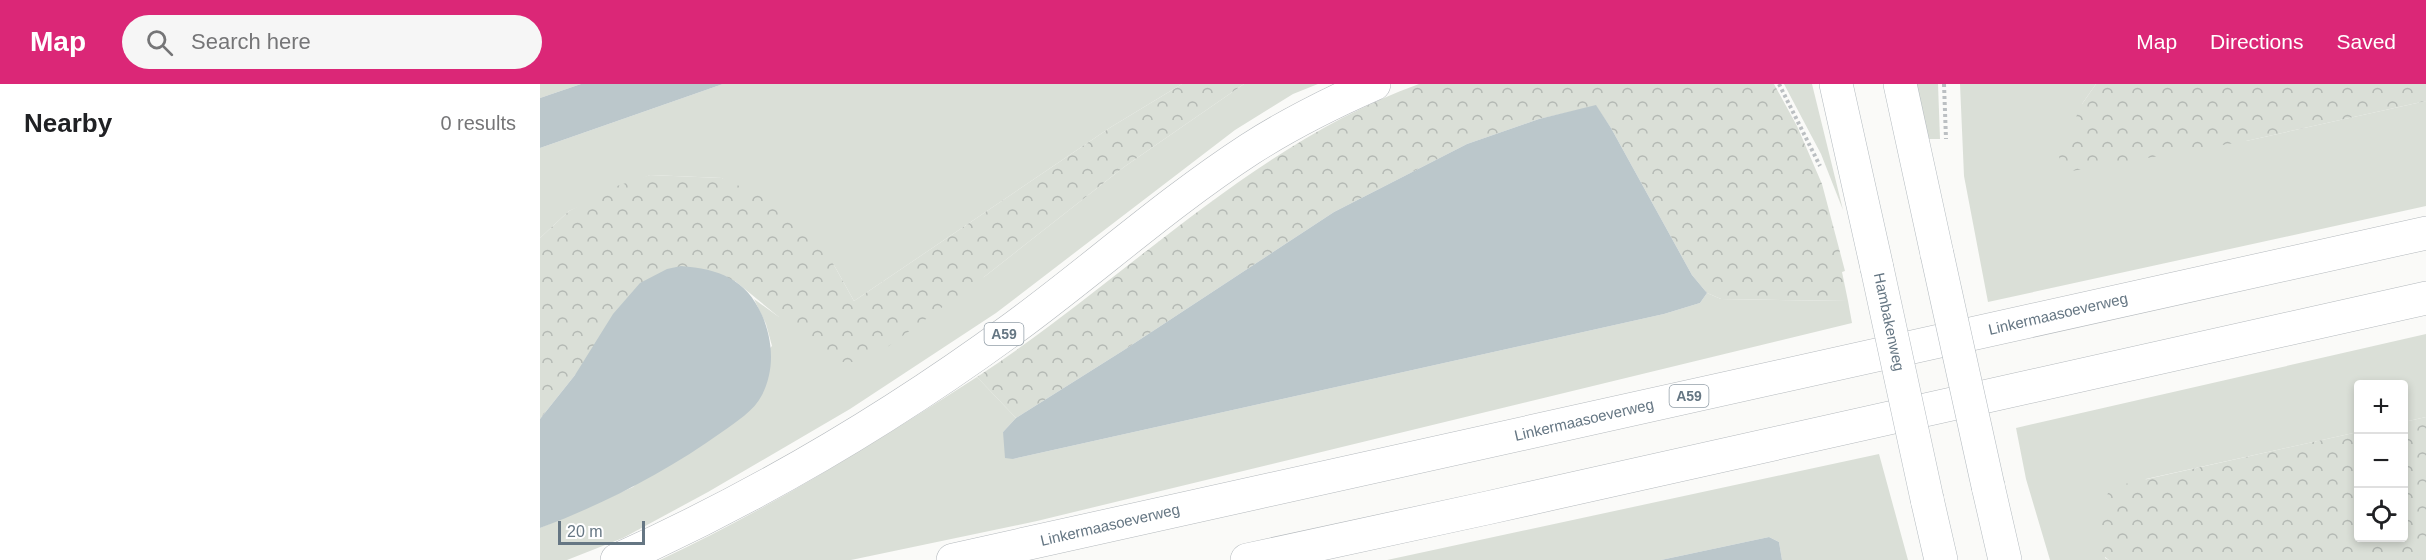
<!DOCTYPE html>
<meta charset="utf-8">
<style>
:root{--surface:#fff;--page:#f6f6f6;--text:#202124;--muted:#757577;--line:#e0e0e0;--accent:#db2777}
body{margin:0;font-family:Helvetica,sans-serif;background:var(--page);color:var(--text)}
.controls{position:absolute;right:18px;bottom:18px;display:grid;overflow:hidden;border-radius:6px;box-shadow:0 3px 9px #0003}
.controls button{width:54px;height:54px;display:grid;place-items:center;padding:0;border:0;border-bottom:2px solid var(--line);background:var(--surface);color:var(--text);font:30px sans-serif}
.scale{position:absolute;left:18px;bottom:15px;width:87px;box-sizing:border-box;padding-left:6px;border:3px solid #657683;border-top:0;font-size:16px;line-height:21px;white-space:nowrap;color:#657683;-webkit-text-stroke:4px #fff;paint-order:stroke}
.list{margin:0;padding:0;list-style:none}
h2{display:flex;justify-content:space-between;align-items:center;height:78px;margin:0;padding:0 24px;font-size:26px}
h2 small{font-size:20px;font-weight:400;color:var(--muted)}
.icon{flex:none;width:33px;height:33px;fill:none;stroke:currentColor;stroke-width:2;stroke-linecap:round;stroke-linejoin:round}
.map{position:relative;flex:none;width:1886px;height:476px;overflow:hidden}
header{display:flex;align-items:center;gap:36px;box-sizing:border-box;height:84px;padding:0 30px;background:var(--accent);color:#fff}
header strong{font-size:28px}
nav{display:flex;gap:33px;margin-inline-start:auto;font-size:21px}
.search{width:420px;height:54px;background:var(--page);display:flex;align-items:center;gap:15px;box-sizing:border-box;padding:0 21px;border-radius:33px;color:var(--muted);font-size:22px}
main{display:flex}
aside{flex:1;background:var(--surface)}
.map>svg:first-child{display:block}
.grass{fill:#dadfd7}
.forest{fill:url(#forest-crowns)}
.water{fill:#bbc7cb}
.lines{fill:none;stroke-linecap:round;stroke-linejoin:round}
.secondary-casing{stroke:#b3babf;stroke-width:34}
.motorway-casing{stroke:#b4b9bd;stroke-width:34}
.path{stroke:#bbbfc2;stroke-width:4;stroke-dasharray:3 3;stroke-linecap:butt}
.secondary{stroke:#fff;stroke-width:33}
.motorway{stroke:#fff;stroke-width:33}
.secondary-bridge-casing{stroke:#b3babf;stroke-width:34;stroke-linecap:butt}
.secondary-bridge{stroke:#fff;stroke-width:33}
.labels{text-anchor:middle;stroke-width:6;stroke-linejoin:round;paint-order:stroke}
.shield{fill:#fff;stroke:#939fa8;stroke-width:1.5}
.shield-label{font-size:14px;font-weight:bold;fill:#657683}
.street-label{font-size:15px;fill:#657683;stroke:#fff}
</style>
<header>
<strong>Map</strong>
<div class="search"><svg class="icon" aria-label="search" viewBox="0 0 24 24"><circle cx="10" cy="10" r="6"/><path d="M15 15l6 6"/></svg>Search here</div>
<nav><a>Map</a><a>Directions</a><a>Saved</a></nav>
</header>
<main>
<aside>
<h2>Nearby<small>0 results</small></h2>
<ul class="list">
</ul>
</aside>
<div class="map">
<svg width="1886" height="476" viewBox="0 0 1886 476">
<defs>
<pattern id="forest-crowns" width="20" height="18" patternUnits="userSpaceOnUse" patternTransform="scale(1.5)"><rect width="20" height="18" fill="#dadfd7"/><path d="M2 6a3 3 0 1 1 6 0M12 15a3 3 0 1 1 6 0" fill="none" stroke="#b4b9b4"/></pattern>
</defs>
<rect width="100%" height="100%" fill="#fafaf8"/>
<g class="grass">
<polygon points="0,0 41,0 0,14"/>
<polygon points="183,0 642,0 571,43 314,217 294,181 182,94 110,91 29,127 0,154 0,64"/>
<polygon points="704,0 778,0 753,10 695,46 456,229 310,325 168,408 83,454 27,476 0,476 0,444 93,403 232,262 226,240 214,215 239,233 444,193 584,83"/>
<polygon points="1244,0 1272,0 1303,126 1281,70"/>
<polygon points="1375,0 1398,0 1400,55 1386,55"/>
<polygon points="1420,0 1556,0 1542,20 1706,57 1886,17 1886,122 1448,218 1424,92"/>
<path d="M1167,209L1181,215L1308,217L1312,239L497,437L311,476H120C231,424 334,359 437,293L476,334L463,348L473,375L1124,230L1160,219Z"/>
<polygon points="1886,250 1886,333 1864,338 1864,300 1818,300 1818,348 1606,395 1565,474 1569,476 1510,476 1486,395 1476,344"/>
<polygon points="1339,370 1368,476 1242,476 1239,458 1229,453 1121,476 847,476"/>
</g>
<g class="forest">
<polygon points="642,0 704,0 584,83 444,193 339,269 318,278 303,278 273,261 195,197 35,291 0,335 0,154 29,127 74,103 110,91 182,94 234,118 264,144 294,181 314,217 571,43"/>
<path d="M879,0H1234L1257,42L1282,100L1305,187L1302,188L1308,217L1181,215L1167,209L1152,191L1071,44L1056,22L999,35L927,60L794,128L584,266L476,334L437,293C584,197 711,61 879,0Z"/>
<polygon points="1556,0 1886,0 1886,17 1706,57 1526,88 1520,84 1519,70 1542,20"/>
<path d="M1886,333V476H1569C1553,467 1558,421 1569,408C1570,406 1574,404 1576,402L1818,348V454H1864V338Z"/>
</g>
<g class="water">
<polygon points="41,0 183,0 0,64 0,14"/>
<polygon points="1056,21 1071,44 1152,191 1167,209 1160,219 1124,230 473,375 465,374 463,348 476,334 584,266 794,128 927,60 999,35"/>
<path d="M141,182C179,185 206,195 222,231C233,257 235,285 222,311C214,327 196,338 182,348C126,388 64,420 0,444V335L35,291L73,230L100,199L127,185Z"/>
<polygon points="1229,453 1239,458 1242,476 1121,476"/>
</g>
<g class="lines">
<defs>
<g id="secondary">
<polyline points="1296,0 1337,184"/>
<polyline points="1360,0 1397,170"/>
<polyline points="1448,402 1465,476"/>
<polyline points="1387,415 1401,476"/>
</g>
<g id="motorway">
<path d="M77,476C217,413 351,334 475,243C554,185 627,119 710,65C749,40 791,19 834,0"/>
<polyline points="413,476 1886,149"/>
<polyline points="707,476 947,424 1886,214"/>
</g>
</defs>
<use href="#secondary" class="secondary-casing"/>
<use href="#motorway" class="motorway-casing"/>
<g class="path">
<polyline points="1239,0 1280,82"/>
<polyline points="1404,0 1406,55"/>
</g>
<use href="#secondary" class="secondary"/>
<use href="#motorway" class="motorway"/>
<defs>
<g id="secondary-bridge">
<polyline points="1397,170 1448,402"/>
<polyline points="1337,184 1387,415"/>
</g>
</defs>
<use href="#secondary-bridge" class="secondary-bridge-casing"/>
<use href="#secondary-bridge" class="secondary-bridge"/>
</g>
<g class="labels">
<g class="shield">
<rect x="444.5" y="239" width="39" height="22" rx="4.5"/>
<rect x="1129.5" y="301" width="39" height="22" rx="4.5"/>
</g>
<g class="shield-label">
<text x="464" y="255">A59</text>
<text x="1149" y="317">A59</text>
</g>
<g class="street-label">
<text transform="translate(1518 230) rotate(-13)" y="5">Linkermaasoeverweg</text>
<text transform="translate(1349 238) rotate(78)" y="5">Hambakenweg</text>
<text transform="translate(1044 336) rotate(-13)" y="5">Linkermaasoeverweg</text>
<text transform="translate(570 441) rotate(-13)" y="5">Linkermaasoeverweg</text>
</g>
</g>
</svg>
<div class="controls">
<button>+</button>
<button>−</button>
<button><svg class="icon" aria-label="locate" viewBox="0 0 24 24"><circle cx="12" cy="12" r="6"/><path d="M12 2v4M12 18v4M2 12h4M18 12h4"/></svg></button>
</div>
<div class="scale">20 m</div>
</div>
</main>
